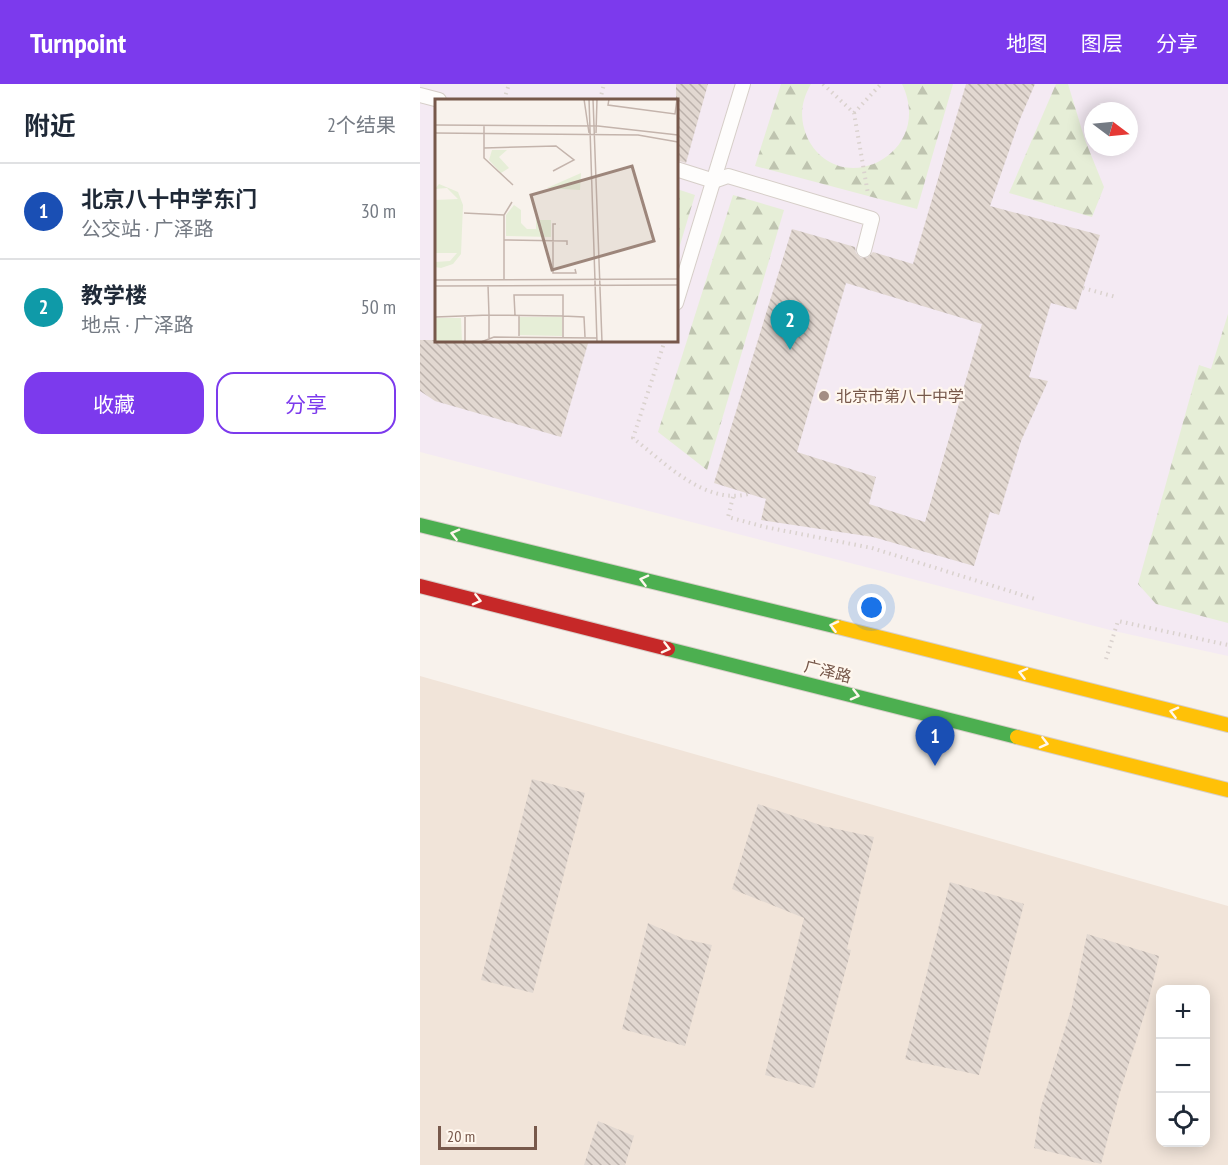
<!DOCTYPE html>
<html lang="zh">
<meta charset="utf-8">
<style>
:root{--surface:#fff;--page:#f6f6f7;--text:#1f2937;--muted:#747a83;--line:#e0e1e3;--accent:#7c3aed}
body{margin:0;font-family:"PT Sans Narrow","Noto Sans SC",sans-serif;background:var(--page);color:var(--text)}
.controls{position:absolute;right:18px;bottom:18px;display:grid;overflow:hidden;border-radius:12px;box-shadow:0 3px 15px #0003}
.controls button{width:54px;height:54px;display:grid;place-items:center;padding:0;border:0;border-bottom:2px solid var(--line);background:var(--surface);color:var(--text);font:30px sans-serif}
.compass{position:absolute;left:664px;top:18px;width:54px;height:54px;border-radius:50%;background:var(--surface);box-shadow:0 3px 15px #0003;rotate:106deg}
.scale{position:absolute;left:18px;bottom:15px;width:99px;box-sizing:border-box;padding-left:6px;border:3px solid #77584b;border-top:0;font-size:16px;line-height:21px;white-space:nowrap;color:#77584b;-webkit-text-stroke:4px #fff7ee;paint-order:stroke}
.you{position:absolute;left:452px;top:524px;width:21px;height:21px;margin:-15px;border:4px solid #fff;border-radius:50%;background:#1a73e8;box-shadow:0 0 0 9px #1a73e833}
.badge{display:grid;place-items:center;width:39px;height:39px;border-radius:50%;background:var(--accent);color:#fff;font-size:20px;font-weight:700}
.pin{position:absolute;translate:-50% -50px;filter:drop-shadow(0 2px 3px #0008)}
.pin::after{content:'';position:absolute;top:32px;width:21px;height:18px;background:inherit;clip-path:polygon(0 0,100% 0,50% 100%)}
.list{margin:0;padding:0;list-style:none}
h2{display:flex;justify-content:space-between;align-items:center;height:78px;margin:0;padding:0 24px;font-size:26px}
h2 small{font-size:20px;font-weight:400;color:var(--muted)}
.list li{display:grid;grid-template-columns:39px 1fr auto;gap:18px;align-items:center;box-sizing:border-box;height:96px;padding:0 24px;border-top:2px solid var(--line)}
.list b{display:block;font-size:22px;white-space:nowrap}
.list p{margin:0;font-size:20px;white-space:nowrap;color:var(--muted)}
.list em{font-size:20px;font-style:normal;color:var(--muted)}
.actions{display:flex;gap:12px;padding:18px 24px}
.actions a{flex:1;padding:14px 0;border:2px solid var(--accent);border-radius:18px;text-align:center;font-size:21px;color:var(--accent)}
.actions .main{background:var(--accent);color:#fff}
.icon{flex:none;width:33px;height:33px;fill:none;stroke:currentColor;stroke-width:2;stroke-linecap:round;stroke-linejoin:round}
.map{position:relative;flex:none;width:808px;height:1081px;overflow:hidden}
header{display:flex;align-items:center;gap:36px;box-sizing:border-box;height:84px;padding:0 30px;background:var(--accent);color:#fff}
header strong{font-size:28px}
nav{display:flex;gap:33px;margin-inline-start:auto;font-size:21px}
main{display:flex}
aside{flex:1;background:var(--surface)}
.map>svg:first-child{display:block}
.residential{fill:#f1e4d9;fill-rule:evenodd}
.education{fill:#f4eaf3;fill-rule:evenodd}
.forest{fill:url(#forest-firs)}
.building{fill:url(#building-back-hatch);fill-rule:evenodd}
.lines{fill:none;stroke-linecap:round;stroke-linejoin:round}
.lane-casing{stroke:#d6cec8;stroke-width:16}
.fast-casing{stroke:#d7cec8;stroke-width:16}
.slow-casing{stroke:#d7cec8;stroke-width:16}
.jam-casing{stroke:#d7cec8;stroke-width:16}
.path{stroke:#dad2ce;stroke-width:4;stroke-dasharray:1.5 4.5;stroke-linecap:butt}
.lane{stroke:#fefdfc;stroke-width:14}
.fast{stroke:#4caf50;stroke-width:14}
.slow{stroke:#ffc107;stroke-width:14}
.jam{stroke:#c62828;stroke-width:14}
.oneway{stroke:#fff7ee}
.poi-dot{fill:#a48e83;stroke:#fff7ee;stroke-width:2}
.labels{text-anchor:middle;stroke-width:4.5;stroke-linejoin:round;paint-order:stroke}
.poi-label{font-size:16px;fill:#77584b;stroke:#fff7ee;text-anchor:start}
.street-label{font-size:16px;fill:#77584b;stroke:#fff7ee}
.inset-road{fill:none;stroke:#c4b4ac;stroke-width:1.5}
.view{fill:#9d867b;fill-opacity:0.15;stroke:#9d867b;stroke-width:3}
.inset-edge{fill:none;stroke:#77584b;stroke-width:3}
</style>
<header>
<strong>Turnpoint</strong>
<nav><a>地图</a><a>图层</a><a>分享</a></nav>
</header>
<main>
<aside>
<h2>附近<small>2个结果</small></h2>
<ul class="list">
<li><span class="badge" style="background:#1a4fb4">1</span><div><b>北京八十中学东门</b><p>公交站 · 广泽路</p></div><em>30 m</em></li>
<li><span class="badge" style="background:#0f9aa8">2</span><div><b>教学楼</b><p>地点 · 广泽路</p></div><em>50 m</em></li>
</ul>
<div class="actions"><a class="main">收藏</a><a>分享</a></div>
</aside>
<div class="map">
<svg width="808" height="1081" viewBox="0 0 808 1081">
<defs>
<pattern id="forest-firs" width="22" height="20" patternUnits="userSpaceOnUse" patternTransform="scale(1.5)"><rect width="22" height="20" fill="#e6eed7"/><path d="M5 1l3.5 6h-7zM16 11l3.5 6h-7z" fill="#bfc4b0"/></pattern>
<pattern id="building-back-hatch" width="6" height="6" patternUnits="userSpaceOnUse" patternTransform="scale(1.5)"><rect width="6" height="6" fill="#e2d8d1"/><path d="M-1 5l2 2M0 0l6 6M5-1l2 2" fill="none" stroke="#bcb2ac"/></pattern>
</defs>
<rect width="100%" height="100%" fill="#f8f2ec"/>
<path class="residential" d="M0,592L808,822V1081H0ZM740,906H786V1058H740Z"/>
<path class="education" d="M0,0H808V572L694,547L0,368ZM16,16H256V256H16ZM673,27H709V63H673Z"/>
<g class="forest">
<path d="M361,0H391C381,17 379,34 387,53C418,118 516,71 482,0H533L497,125L335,82Z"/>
<polygon points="636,0 648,0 665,56 684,103 672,133 589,109"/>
<polygon points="257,105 275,111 257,171 256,105"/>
<polygon points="313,111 364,126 287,386 238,348"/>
<polygon points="808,230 808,539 736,520 718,500 779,281 791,285"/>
</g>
<g class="building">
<polygon points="256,0 288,0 266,79 256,76"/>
<path d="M546,0H615L600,35L570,122L680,151L656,226L631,219L609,293L628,297L601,357L579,431L570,428L554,482L453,453L341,436L346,415L294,399L372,145L435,163L436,169L441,174H447L453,168L493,180ZM426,199L562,240L505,438L449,420L456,393L377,368Z"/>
<polygon points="0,256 169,256 141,353 15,317 0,307"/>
<polygon points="112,695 165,709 113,909 61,896"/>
<polygon points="338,720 403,742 454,753 427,865 431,866 394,1004 345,991 384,834 312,805"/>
<polygon points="530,798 604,820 559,991 485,975"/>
<polygon points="228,839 264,855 292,861 265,962 202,945"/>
<polygon points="667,850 739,872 728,919 700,1008 681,1080 614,1064 621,1023 652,922"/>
<polygon points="178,1037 214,1052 205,1081 164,1081"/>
</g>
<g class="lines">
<defs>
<g id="lane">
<polyline points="0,11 19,16"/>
<polyline points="256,85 294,97 308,92 452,135 444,166"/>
<polyline points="256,219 323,0"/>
</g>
<g id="fast">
<polyline points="0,441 418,543"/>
<polyline points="248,565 597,653"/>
</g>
<g id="slow">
<polyline points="418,543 808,641"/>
<polyline points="597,653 808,706"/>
</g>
<polyline id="jam" points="0,502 248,565"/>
</defs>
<use href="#lane" class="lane-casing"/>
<use href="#fast" class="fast-casing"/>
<use href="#slow" class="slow-casing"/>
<use href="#jam" class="jam-casing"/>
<g class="path">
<polyline points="403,0 434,29 448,110"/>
<polyline points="84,16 89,0"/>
<polyline points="180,16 184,0"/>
<polyline points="434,29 461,0"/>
<polyline points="663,204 696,213"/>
<path d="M245,256L213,354C245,379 285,421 328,410"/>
<polyline points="313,413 308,433 345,443 452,464 615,515"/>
<polyline points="686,575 698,537 808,561"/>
</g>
<use href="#lane" class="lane"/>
<use href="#fast" class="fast"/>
<use href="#slow" class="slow"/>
<use href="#jam" class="jam"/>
</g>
<defs><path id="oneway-chevron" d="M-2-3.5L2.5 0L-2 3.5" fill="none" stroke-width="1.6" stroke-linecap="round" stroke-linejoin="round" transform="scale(1.5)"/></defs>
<g class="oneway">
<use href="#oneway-chevron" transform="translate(35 450) rotate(-166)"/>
<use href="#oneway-chevron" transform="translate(224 496) rotate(-166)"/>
<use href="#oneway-chevron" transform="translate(57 516) rotate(14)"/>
<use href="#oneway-chevron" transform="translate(414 542) rotate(-166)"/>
<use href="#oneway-chevron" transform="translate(246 564) rotate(14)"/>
<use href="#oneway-chevron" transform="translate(603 589) rotate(-166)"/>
<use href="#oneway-chevron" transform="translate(435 611) rotate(14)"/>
<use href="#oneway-chevron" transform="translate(754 628) rotate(-166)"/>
<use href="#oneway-chevron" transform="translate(624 659) rotate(14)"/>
</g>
<circle class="poi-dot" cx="404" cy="312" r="6"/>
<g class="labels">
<g class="poi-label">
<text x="416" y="318">北京市第八十中学</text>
</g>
<g class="street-label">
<text transform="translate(408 587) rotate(14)" y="6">广泽路</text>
</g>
</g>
<g transform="translate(15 15)">
<rect width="243" height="243" fill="#f8f2ec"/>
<path d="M4,85L23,93L28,106L26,155L18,165L6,169L0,168V163L15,162L22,154H0V101L23,100L12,89L0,90ZM84,218H127V237L84,236ZM0,219H26L27,243H0Z" fill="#e6eed7"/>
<path d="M57,51H72L64,58L74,69L66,74L54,61ZM146,74L145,91L112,89ZM79,106L86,111V124L92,130H101V121H116V138L71,137V116Z" fill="#e6eed7"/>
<path class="inset-road" d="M149,0L154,34M154,0L162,243M158,0L167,243M174,0L173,6L240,15L242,0M0,26L163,27L243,36M49,27V59L78,86M0,34L203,36L243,43M161,34L162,0M49,49L121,47L139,61L118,72M29,114L69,116M121,125H118V174H141L140,170M69,141L132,142V146M69,180V116L77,103M0,181L243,180M0,187L243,186M80,216L79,196H128V217L149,218L150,238M0,218L54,216L53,186M84,237V216M54,239V216L128,217V238M30,243V218M46,243L59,238L162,239"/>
<path class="view" d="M197,67L219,142L117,171L96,96Z"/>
<rect width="243" height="243" class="inset-edge"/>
</g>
</svg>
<div class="controls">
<button>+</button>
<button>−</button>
<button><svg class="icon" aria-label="locate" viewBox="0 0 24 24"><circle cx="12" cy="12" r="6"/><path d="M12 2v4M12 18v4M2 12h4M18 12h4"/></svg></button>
</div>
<svg class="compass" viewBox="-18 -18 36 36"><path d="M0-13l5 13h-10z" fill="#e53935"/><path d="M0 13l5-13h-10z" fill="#747a83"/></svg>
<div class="scale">20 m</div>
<div class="you"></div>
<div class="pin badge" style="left:515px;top:682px;background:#1a4fb4">1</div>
<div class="pin badge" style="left:370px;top:266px;background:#0f9aa8">2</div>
</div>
</main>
